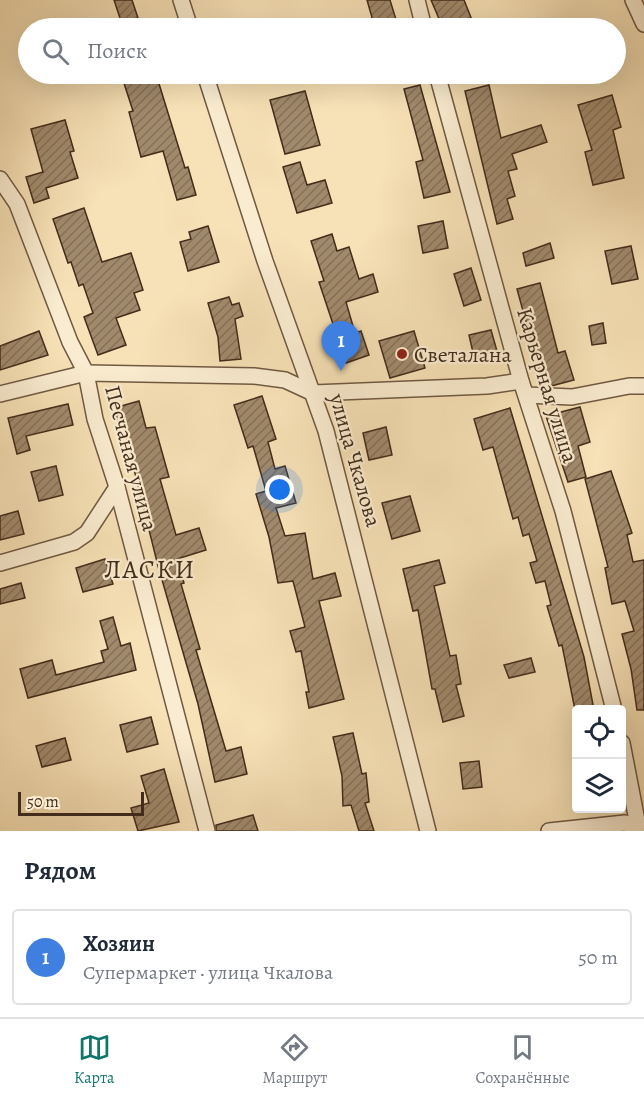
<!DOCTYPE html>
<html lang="ru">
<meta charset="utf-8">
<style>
:root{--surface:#fff;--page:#f6f6f7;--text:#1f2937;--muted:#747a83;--line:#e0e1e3;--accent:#0f766e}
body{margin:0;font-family:Alegreya,serif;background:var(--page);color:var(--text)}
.controls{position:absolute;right:18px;bottom:18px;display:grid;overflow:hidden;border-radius:6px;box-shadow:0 6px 24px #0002}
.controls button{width:54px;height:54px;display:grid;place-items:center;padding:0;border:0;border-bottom:2px solid var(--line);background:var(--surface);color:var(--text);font:30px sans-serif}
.scale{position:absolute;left:18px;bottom:15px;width:126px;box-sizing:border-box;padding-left:6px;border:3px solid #432c1b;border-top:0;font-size:16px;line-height:21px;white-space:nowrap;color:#432c1b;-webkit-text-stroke:4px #faecd0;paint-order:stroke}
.you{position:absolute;left:280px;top:490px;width:21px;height:21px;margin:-15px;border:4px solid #fff;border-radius:50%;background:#1a73e8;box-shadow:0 0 0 9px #1a73e833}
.badge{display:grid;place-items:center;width:39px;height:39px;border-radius:50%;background:var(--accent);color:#fff;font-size:20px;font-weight:700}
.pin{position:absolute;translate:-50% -50px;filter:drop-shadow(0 2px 3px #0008)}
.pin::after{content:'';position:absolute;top:32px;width:21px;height:18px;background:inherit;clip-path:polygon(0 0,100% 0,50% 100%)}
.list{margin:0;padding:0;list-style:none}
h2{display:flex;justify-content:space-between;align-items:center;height:78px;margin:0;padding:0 24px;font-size:26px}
h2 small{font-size:20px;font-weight:400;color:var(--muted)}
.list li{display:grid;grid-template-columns:39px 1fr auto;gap:18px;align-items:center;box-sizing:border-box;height:96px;margin:0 12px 12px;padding:0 12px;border:2px solid var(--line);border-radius:6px}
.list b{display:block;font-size:22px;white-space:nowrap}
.list p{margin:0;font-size:20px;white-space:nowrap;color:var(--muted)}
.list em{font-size:20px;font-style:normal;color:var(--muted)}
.icon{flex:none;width:33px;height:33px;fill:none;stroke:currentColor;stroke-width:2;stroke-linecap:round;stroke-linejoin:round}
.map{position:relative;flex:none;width:644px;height:831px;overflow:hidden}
.search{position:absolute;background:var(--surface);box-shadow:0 6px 24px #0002;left:18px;right:18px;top:18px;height:66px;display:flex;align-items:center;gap:15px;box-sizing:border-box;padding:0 21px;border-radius:33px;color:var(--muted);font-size:22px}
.sheet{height:186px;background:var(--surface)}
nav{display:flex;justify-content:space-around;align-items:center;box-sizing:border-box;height:84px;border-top:2px solid var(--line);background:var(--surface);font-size:16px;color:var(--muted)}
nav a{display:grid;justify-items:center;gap:3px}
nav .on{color:var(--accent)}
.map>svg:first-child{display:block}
.building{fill:url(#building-hatch);stroke:#432c1b;stroke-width:1.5}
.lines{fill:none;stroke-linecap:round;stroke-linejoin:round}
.minor-casing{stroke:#705942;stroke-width:18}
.minor{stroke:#faecd0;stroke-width:15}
.poi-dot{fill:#8f2418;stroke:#faecd0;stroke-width:2}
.labels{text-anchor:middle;stroke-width:4.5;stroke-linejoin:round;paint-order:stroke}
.poi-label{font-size:22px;fill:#432c1b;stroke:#faecd0;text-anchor:start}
.street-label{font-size:22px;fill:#432c1b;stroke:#faecd0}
.quarter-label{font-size:26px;letter-spacing:1.5px;fill:#432c1b;stroke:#faecd0}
</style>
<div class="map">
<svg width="644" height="831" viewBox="0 0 644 831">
<defs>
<pattern id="building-hatch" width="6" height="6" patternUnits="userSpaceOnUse" patternTransform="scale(1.5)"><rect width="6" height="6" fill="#a18a6c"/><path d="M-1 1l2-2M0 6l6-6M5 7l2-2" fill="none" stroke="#857158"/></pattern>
</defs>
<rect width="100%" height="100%" fill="#f7e1b6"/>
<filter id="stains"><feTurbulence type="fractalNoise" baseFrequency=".00333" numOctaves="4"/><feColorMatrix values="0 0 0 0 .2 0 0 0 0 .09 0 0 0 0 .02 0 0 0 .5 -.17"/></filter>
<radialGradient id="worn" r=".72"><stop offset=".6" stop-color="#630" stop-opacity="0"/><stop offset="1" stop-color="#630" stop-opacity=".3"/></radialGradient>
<g class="building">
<polygon points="114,0 132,0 138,18 122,24"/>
<polygon points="367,0 390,0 397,23 375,28"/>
<polygon points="431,0 464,0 472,20 463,23 466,28 443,28"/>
<polygon points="121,74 156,74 185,168 188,167 196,195 177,200 163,151 141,157 129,112 133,111"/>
<polygon points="420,85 450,192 424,198 416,162 423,160 404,89"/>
<polygon points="489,85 501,138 541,125 547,142 512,154 517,169 508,171 515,196 507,199 513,219 497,224 465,91"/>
<polygon points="305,91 320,145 285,154 270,100"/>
<polygon points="612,95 621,127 613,130 624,178 593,185 585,152 592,150 578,105"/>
<polygon points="65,120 74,151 70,152 78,178 46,188 49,198 34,203 26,177 43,172 31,129"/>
<polygon points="300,162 307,185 325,180 332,203 297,213 283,167"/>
<polygon points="84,208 102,262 131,253 143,290 134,293 140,310 116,318 126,345 98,355 84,317 93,313 83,284 79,286 71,262 68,263 53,219"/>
<polygon points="443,221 448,248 423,253 418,226"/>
<polygon points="208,226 219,262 188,271 180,242 191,239 189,232"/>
<polygon points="332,234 337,251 349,247 359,279 373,274 378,292 346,302 355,333 361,331 369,355 346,363 319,282 324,281 311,241"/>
<polygon points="550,243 554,258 526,266 523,253"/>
<polygon points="631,246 638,279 612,284 605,251"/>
<polygon points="471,268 481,300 464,306 454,274"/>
<polygon points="540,283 558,353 565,351 574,380 551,386 546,376 541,377 517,289"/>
<polygon points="229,297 232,305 239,303 243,316 235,319 241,359 220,361 218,337 208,303"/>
<polygon points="603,323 606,343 592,345 589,326"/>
<polygon points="491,330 497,351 474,357 469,335"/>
<polygon points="39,331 48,355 0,370 0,346"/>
<polygon points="414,331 425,368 390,378 379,341"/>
<polygon points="262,396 276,439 268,442 275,469 285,466 296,503 276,508 285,536 305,533 313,579 335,573 341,596 319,601 344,699 309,708 306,692 309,692 301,651 296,652 290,631 305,627 293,581 278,583 269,537 256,494 266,491 253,446 248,448 234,405"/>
<polygon points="139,401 146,428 155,427 169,477 160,479 176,535 199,528 206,550 177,559 184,583 181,584 200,649 196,650 226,751 241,747 247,774 215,782 198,704 158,566 125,433 122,434 114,408"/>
<polygon points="68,404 73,425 26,436 30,450 17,454 8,418"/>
<polygon points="580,407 590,442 578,446 586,477 568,482 546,416"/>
<polygon points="510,408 584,657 594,710 575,710 562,645 559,646 547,606 551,605 545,581 536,583 530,563 537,561 529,534 523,536 518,517 513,519 493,447 483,450 474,419"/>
<polygon points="386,427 392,455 369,460 363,433"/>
<polygon points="56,466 63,495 39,501 31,472"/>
<polygon points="611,471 632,533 627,535 633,562 644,560 644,710 637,710 631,669 622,634 634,631 625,601 612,604 605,568 608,567 585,479"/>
<polygon points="410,496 420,531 392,539 382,503"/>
<polygon points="18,511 24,534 0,540 0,516"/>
<polygon points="105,559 113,584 83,592 76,568"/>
<polygon points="439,560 445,583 434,586 450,656 456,655 461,684 456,685 464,716 443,722 435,689 432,689 418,610 413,611 403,569"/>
<polygon points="21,583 25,598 0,604 0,589"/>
<polygon points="113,617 121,646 130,643 136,670 28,698 20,669 52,660 56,675 104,662 101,651 108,649 100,621"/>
<polygon points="531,658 535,672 509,678 504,665"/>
<polygon points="151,717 158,744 127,752 120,725"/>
<polygon points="353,733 362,774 366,773 369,802 365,803 374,831 359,831 351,805 343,806 342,776 333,737"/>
<polygon points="65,738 71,760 42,767 36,746"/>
<polygon points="479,761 482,787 463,789 460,763"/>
<polygon points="164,769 179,822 138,831 131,808 149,803 141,776"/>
<polygon points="253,815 258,831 216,831 216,825"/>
</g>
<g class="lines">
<defs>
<g id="minor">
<polyline points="181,0 190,28"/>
<polyline points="417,0 424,28"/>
<polyline points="633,0 644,24"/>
<polyline points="205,74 265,261 326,431 428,831"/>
<polyline points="437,74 521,381 563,511 614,710"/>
<polyline points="0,179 17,204 70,342 86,373 95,419 117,487 207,831"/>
<polyline points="0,394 86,373 254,376 285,380 313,393 487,386 521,381"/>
<polyline points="526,395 572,397 629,386 644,386"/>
<polyline points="0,563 74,542 87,533 117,487"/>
<polyline points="622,743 639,831"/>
<polyline points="549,831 625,823 644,829"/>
</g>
</defs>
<use href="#minor" class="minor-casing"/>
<use href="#minor" class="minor"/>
</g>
<circle class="poi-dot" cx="402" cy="354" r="6"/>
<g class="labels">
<g class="poi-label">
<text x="414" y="362">Светалана</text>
</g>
<g class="street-label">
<text transform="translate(548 385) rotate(73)" y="8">Карьерная улица</text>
<text transform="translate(132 458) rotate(75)" y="8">Песчаная улица</text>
<text transform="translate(356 460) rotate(74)" y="8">улица Чкалова</text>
</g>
<g class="quarter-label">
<text x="150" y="578">ЛАСКИ</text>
</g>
</g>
<rect width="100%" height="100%" filter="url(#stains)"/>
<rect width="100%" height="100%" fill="url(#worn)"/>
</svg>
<div class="controls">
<button><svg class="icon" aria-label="locate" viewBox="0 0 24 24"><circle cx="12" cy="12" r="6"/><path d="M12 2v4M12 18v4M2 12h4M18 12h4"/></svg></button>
<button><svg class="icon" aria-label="layers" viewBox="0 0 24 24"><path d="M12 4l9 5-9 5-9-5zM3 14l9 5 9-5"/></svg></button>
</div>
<div class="scale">50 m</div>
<div class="you"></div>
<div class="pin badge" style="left:341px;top:371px;background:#3f7fe0">1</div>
<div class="search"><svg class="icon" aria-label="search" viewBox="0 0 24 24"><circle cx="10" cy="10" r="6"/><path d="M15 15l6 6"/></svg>Поиск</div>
</div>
<section class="sheet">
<h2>Рядом<small></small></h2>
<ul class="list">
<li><span class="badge" style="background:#3f7fe0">1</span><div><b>Хозяин</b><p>Супермаркет · улица Чкалова</p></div><em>50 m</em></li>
</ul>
</section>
<nav>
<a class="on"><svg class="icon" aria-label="map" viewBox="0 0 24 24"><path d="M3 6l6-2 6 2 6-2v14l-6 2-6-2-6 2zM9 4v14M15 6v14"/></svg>Карта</a>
<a><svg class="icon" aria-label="directions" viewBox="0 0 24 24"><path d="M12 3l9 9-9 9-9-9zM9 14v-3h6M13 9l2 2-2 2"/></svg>Маршрут</a>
<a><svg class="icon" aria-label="saved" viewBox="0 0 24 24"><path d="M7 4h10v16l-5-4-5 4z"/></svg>Сохранённые</a>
</nav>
